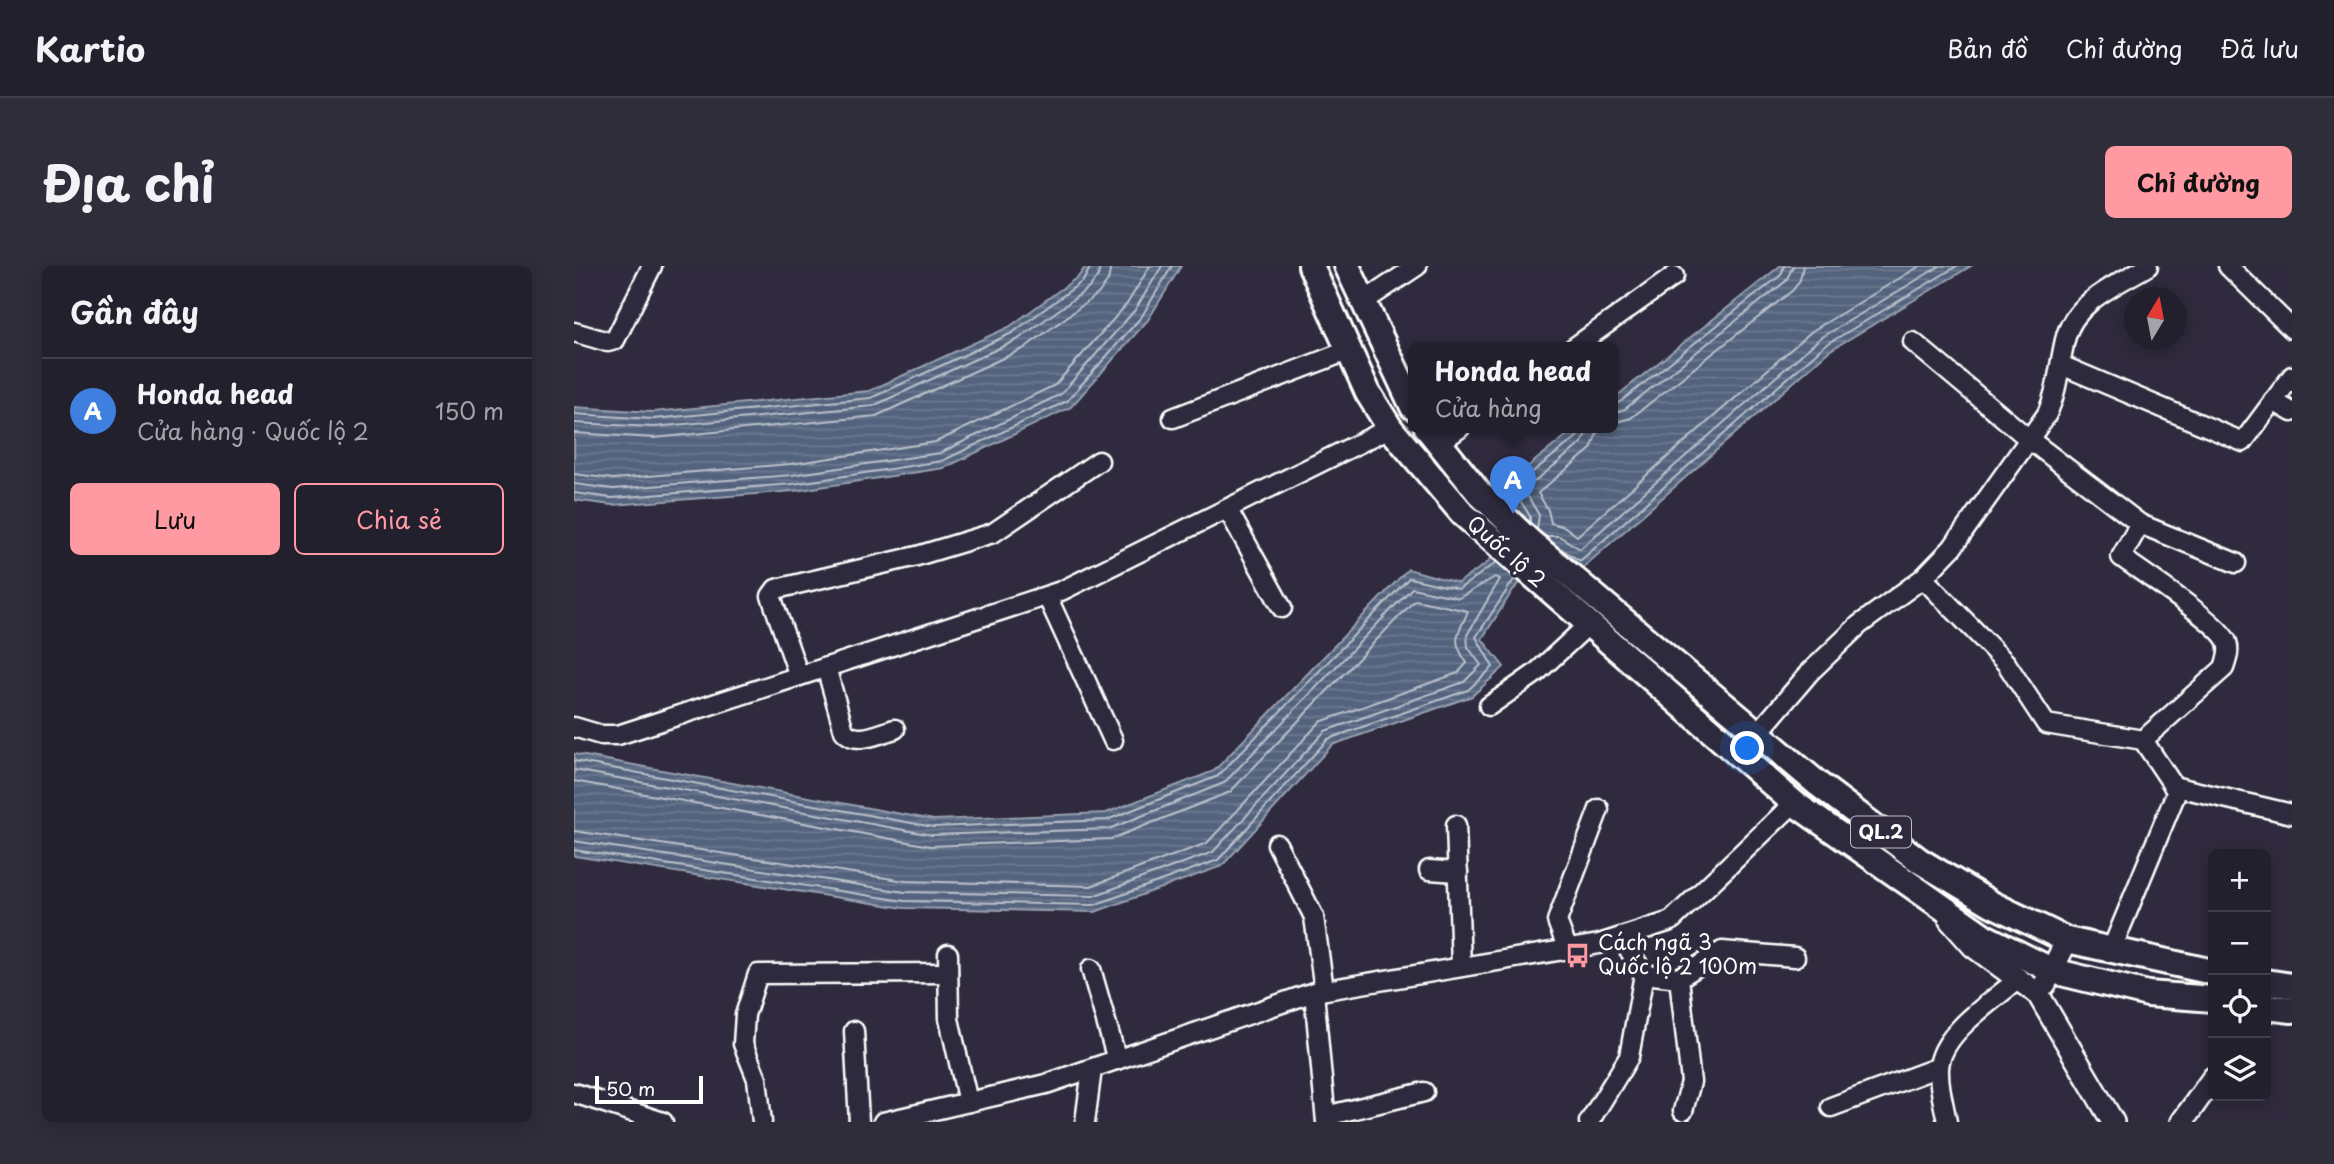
<!DOCTYPE html>
<html lang="vi">
<meta charset="utf-8">
<style>
:root{--surface:#23202e;--page:#2f2d3a;--text:#f1f3f6;--muted:#a3a3aa;--line:#403e4a;--accent:#ff9aa2}
body{margin:0;font-family:"Playpen Sans",sans-serif;background:var(--page);color:var(--text)}
.controls{position:absolute;right:21px;bottom:21px;display:grid;overflow:hidden;border-radius:10px;box-shadow:0 4px 18px #0003}
.controls button{width:63px;height:63px;display:grid;place-items:center;padding:0;border:0;border-bottom:2px solid var(--line);background:var(--surface);color:var(--text);font:35px sans-serif}
.compass{position:absolute;left:1550px;top:21px;width:63px;height:63px;border-radius:50%;background:var(--surface);box-shadow:0 4px 18px #0003;rotate:10deg}
.scale{position:absolute;left:21px;bottom:18px;width:108px;box-sizing:border-box;padding-left:7px;border:4px solid #fff;border-top:0;font-size:19px;line-height:24px;white-space:nowrap;color:#fff;-webkit-text-stroke:5px #2f2a3d;paint-order:stroke}
.you{position:absolute;left:1174px;top:483px;width:24px;height:24px;margin:-18px;border:5px solid #fff;border-radius:50%;background:#1a73e8;box-shadow:0 0 0 10px #1a73e833}
.badge{display:grid;place-items:center;width:46px;height:46px;border-radius:50%;background:var(--accent);color:#fff;font-size:23px;font-weight:700}
.pin{position:absolute;translate:-50% -58px;filter:drop-shadow(0 2px 4px #0008)}
.pin::after{content:'';position:absolute;top:37px;width:24px;height:21px;background:inherit;clip-path:polygon(0 0,100% 0,50% 100%)}
.popup{position:absolute;left:834px;top:76px;width:210px;height:91px;box-sizing:border-box;display:grid;place-content:center;border-radius:10px;background:var(--surface);filter:drop-shadow(0 2px 5px #0005);font-size:23px;white-space:nowrap;color:var(--muted)}
.popup b{font-size:26px;color:var(--text)}
.popup::after{content:'';position:absolute;left:50%;top:100%;margin-left:-14px;border:14px solid transparent;border-top-color:var(--surface)}
.list{margin:0;padding:0;list-style:none}
h2{display:flex;justify-content:space-between;align-items:center;height:91px;margin:0;padding:0 28px;font-size:30px}
h2 small{font-size:23px;font-weight:400;color:var(--muted)}
.list li{display:grid;grid-template-columns:46px 1fr auto;gap:21px;align-items:center;box-sizing:border-box;height:105px;padding:0 28px;border-top:2px solid var(--line)}
.list b{display:block;font-size:26px;white-space:nowrap}
.list p{margin:0;font-size:23px;white-space:nowrap;color:var(--muted)}
.list em{font-size:23px;font-style:normal;color:var(--muted)}
.actions{display:flex;gap:14px;padding:21px 28px}
.actions a{flex:1;padding:16px 0;border:2px solid var(--accent);border-radius:10px;text-align:center;font-size:24px;color:var(--accent)}
.actions .main{background:var(--accent);color:#111}
.icon{flex:none;width:38px;height:38px;fill:none;stroke:currentColor;stroke-width:2;stroke-linecap:round;stroke-linejoin:round}
.map{position:relative;flex:none;width:1718px;height:856px;overflow:hidden;border-radius:10px}
header{display:flex;align-items:center;gap:42px;box-sizing:border-box;height:98px;padding:0 35px;background:var(--surface);border-bottom:2px solid var(--line)}
header strong{font-size:33px}
nav{display:flex;gap:38px;margin-inline-start:auto;font-size:24px}
.intro{display:flex;align-items:center;justify-content:space-between;box-sizing:border-box;height:168px;padding:0 42px}
h1{margin:0;font-size:49px}
.button{padding:18px 32px;border-radius:10px;background:var(--accent);color:#111;font-size:24px;font-weight:700}
main{display:flex;gap:42px;padding:0 42px}
aside{flex:1;background:var(--surface);border-radius:10px;box-shadow:0 4px 18px #0003}
.map>svg:first-child{display:block}
.water{fill:url(#water-rules);stroke:#98a1b1;stroke-width:2}
.lines{fill:none;stroke-linecap:round;stroke-linejoin:round}
.shore{stroke:#bac1cb;stroke-width:2}
.minor-casing{stroke:#fff;stroke-width:23}
.major-casing{stroke:#fff;stroke-width:26}
.highway-casing{stroke:#fff;stroke-width:30}
.minor{stroke:#2f2a3d;stroke-width:18}
.major{stroke:#2f2a3d;stroke-width:21}
.highway{stroke:#2f2a3d;stroke-width:24}
.labels{text-anchor:middle;stroke-width:7;stroke-linejoin:round;paint-order:stroke}
.shield{fill:#2f2a3d;stroke:#c1bfc5;stroke-width:2}
.shield-label{font-size:19px;font-weight:bold;fill:#fff}
.street-label{font-size:21px;fill:#fff;stroke:#2f2a3d}
.poi-label{font-size:21px;fill:#fff;stroke:#2f2a3d;text-anchor:start}
</style>
<header>
<strong>Kartio</strong>
<nav><a>Bản đồ</a><a>Chỉ đường</a><a>Đã lưu</a></nav>
</header>
<div class="intro"><h1>Địa chỉ</h1><a class="button">Chỉ đường</a></div>
<main>
<aside>
<h2>Gần đây<small></small></h2>
<ul class="list">
<li><span class="badge" style="background:#3f7fe0">A</span><div><b>Honda head</b><p>Cửa hàng · Quốc lộ 2</p></div><em>150 m</em></li>
</ul>
<div class="actions"><a class="main">Lưu</a><a>Chia sẻ</a></div>
</aside>
<div class="map">
<svg width="1718" height="856" viewBox="0 0 1718 856">
<defs>
<pattern id="water-rules" width="6" height="5" patternUnits="userSpaceOnUse" patternTransform="scale(1.75)"><rect width="6" height="5" fill="#53637d"/><path d="M0 2.5h6" fill="none" stroke="#6d7a90"/></pattern>
</defs>
<rect width="100%" height="100%" fill="#2f2a3d"/>
<filter id="ink" filterUnits="userSpaceOnUse"><feTurbulence type="fractalNoise" baseFrequency=".0143" numOctaves="2"/><feDisplacementMap in="SourceGraphic" scale="14" xChannelSelector="R" yChannelSelector="G"/><feConvolveMatrix kernelMatrix="1 2 1 2 8 2 1 2 1" color-interpolation-filters="sRGB"/></filter>
<g filter="url(#ink)">
<g class="water">
<polygon points="512,0 607,0 574,54 497,141 370,202 220,225 38,239 0,234 0,141 79,146 295,125 435,61 505,10"/>
<polygon points="1206,0 1397,0 1255,85 1004,306 978,284 939,324 908,373 930,401 898,430 758,479 648,600 521,646 330,642 0,590 0,488 360,554 532,547 640,505 834,303 884,317 913,297 950,254 927,222 1002,162 1039,162 1039,133"/>
</g>
<g class="lines">
<g class="shore">
<polyline points="1039,138 1046,136 1207,9 1210,0"/>
<polyline points="1039,147 1051,143 1212,15 1219,0"/>
<polyline points="0,148 79,153 297,132 438,67 509,15 517,0"/>
<polyline points="0,157 80,161 299,140 443,74 515,22 524,10 526,0"/>
<polyline points="1039,157 1057,152 1219,24 1226,14 1229,0"/>
<polyline points="1025,162 1017,183 964,227 974,244 977,257 991,261 1003,270 1238,65 1346,0"/>
<polyline points="0,167 80,172 302,150 449,83 524,28 534,15 537,0"/>
<polyline points="0,208 39,213 217,198 362,176 481,119 553,38 576,0"/>
<polyline points="0,218 39,223 218,209 366,187 487,128 561,44 588,0"/>
<polyline points="0,227 38,232 219,218 368,195 493,135 568,50 598,0"/>
<polyline points="956,257 956,250 938,222 1003,171 1005,162"/>
<polyline points="963,263 965,249 950,224 1008,177 1014,162"/>
<polyline points="971,270 985,270 1006,283 1245,73 1366,0"/>
<polyline points="980,278 1006,295 1250,80 1383,0"/>
<polyline points="0,495 359,561 533,554 644,510 835,312 885,323 923,296"/>
<polyline points="0,504 358,569 535,563 650,517 838,322 885,332 921,311 926,313 893,369 894,381 907,399 890,416 751,465 639,586 519,630 331,626 0,575"/>
<path d="M0,515L356,580L537,573L656,526L841,334L894,345C884,370 876,372 893,397L884,407L746,456L633,577L517,620L332,615L0,565"/>
<polyline points="0,584 330,635 520,639 644,594 754,473 894,424 919,401 902,371 941,312"/>
</g>
<defs>
<g id="minor">
<polyline points="1654,0 1718,63"/>
<polyline points="789,36 843,0"/>
<polyline points="0,66 34,76 41,74 78,0"/>
<polyline points="1339,76 1456,174 1566,258 1662,297"/>
<polyline points="999,82 1100,10"/>
<polyline points="1487,99 1669,176 1718,110"/>
<polyline points="1699,135 1718,146"/>
<polyline points="599,152 773,85"/>
<polyline points="864,178 886,162"/>
<polyline points="654,244 708,342"/>
<path d="M1566,258L1547,291C1566,305 1647,358 1653,376C1656,385 1653,393 1650,402L1569,474"/>
<polyline points="1349,312 1432,397 1472,458 1569,474 1603,525 1537,685"/>
<polyline points="473,330 539,474"/>
<path d="M252,401L270,465C283,480 305,467 321,463"/>
<polyline points="225,410 197,330 202,323 343,290 419,267 525,195"/>
<polyline points="915,440 962,407 1015,358"/>
<polyline points="0,461 27,469 44,469 487,325 816,162"/>
<path d="M1185,466L1236,406L1285,359L1349,312L1378,282L1473,148C1484,124 1485,99 1491,74C1499,36 1544,18 1574,0"/>
<polyline points="1599,520 1718,548"/>
<polyline points="882,559 887,701"/>
<polyline points="703,578 740,651 750,724"/>
<polyline points="855,604 884,606"/>
<polyline points="994,684 983,655 1025,543"/>
<polyline points="374,688 375,753 394,836"/>
<polyline points="517,703 543,794"/>
<polyline points="1070,708 1105,712 1148,685 1221,691"/>
<polyline points="1105,712 1117,816 1109,845"/>
<polyline points="740,726 752,856"/>
<polyline points="280,765 285,856"/>
<polyline points="0,827 89,856"/>
<polyline points="1257,841 1365,801"/>
<polyline points="752,850 850,826"/>
<polyline points="188,856 183,813 169,778 171,749 184,708 374,707"/>
<polyline points="309,856 472,818 740,726 1025,678 1097,655 1220,537"/>
<polyline points="511,856 518,803"/>
<polyline points="1015,856 1055,791 1070,708 1047,671"/>
<path d="M1373,856C1370,839 1364,820 1365,802C1367,767 1418,736 1443,714"/>
</g>
<g id="major">
<polyline points="1376,654 1399,680 1464,728 1539,856"/>
<polyline points="1471,718 1493,674"/>
<polyline points="1608,856 1639,812"/>
</g>
<g id="highway">
<polyline points="737,0 794,127 816,162 889,248 1220,537 1411,671 1479,705 1574,728 1639,733"/>
<polyline points="773,0 839,141"/>
<polyline points="853,162 905,227 955,275 1244,518 1346,595 1418,638 1493,674 1639,706"/>
<polyline points="1692,716 1718,720"/>
<polyline points="1692,741 1718,744"/>
</g>
</defs>
<use href="#minor" class="minor-casing"/>
<use href="#major" class="major-casing"/>
<use href="#highway" class="highway-casing"/>
<use href="#minor" class="minor"/>
<use href="#major" class="major"/>
<use href="#highway" class="highway"/>
</g>
</g>
<defs>
<symbol id="bus-bare" viewBox="-9 -9 18 18"><path d="M-5-6H5V4H4V6H2V4H-2V6H-4V4H-5ZM-3.5-4V0h7V-4ZM-3.5 1.2v1.5H-2V1.2ZM2 1.2v1.5H3.5V1.2Z" fill="#ff9aa2" stroke="#2f2a3d" stroke-width="2.5" paint-order="stroke"/></symbol>
</defs>
<g fill-rule="evenodd">
<use href="#bus-bare" x="986" y="672" width="35" height="35"/>
</g>
<g class="labels">
<rect class="shield" x="1277" y="550.5" width="60" height="31" rx="5"/>
<g class="shield-label">
<text x="1307" y="573">QL.2</text>
</g>
<g class="street-label">
<text transform="translate(932 286) rotate(41)" y="7">Quốc lộ 2</text>
</g>
<g class="poi-label">
<text x="1024" y="684">Cách ngã 3<tspan x="1024" dy="24">Quốc lộ 2 100m</tspan></text>
</g>
</g>
</svg>
<div class="controls">
<button>+</button>
<button>−</button>
<button><svg class="icon" aria-label="locate" viewBox="0 0 24 24"><circle cx="12" cy="12" r="6"/><path d="M12 2v4M12 18v4M2 12h4M18 12h4"/></svg></button>
<button><svg class="icon" aria-label="layers" viewBox="0 0 24 24"><path d="M12 4l9 5-9 5-9-5zM3 14l9 5 9-5"/></svg></button>
</div>
<svg class="compass" viewBox="-18 -18 36 36"><path d="M0-13l5 13h-10z" fill="#e53935"/><path d="M0 13l5-13h-10z" fill="#a3a3aa"/></svg>
<div class="scale">50 m</div>
<div class="you"></div>
<div class="pin badge" style="left:939px;top:248px;background:#3f7fe0">A</div>
<div class="popup"><b>Honda head</b>Cửa hàng</div>
</div>
</main>
